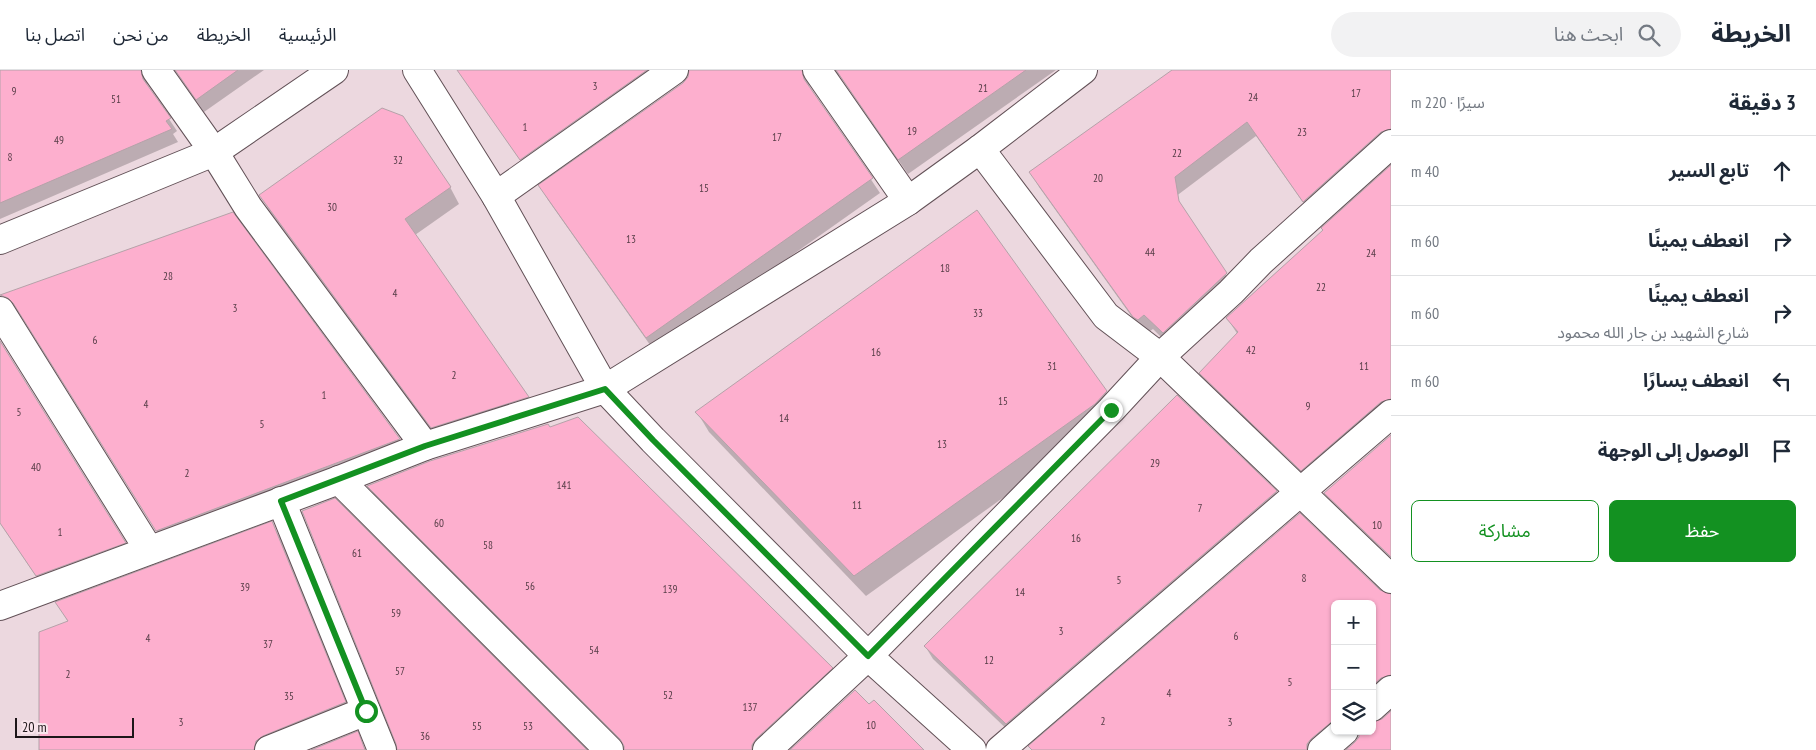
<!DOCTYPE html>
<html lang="ar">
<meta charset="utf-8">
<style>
:root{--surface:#fff;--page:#f2f2f3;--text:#1f2937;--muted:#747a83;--line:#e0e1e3;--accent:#139121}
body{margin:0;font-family:"PT Sans Narrow","Noto Sans Arabic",sans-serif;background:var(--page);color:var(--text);direction:rtl}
.controls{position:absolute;right:15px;bottom:15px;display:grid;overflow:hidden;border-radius:8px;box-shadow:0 1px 4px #0004}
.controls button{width:45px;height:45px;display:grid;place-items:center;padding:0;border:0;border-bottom:1px solid var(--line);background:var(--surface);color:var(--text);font:25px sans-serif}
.scale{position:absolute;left:15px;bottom:12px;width:119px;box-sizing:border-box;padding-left:5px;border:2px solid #1d1619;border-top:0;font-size:14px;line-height:18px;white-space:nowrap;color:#1d1619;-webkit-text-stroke:4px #f9e5ec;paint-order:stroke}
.stop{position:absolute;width:15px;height:15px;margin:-11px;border:4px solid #139121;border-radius:50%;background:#fff}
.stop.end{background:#139121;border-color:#fff;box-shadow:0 1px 5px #0008}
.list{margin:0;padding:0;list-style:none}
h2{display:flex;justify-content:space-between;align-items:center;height:65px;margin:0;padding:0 20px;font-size:21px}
h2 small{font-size:16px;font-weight:400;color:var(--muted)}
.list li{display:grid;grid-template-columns:32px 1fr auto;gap:15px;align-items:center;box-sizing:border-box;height:70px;padding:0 20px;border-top:1px solid var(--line)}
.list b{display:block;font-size:19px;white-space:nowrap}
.list p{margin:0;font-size:16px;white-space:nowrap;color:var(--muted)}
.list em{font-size:16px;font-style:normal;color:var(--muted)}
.actions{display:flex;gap:10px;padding:15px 20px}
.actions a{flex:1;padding:11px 0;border:1px solid var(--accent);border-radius:8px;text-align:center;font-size:18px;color:var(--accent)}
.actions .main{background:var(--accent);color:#fff}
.icon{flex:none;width:28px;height:28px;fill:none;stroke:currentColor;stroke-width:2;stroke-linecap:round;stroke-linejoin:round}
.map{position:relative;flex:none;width:1391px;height:680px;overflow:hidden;direction:ltr}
header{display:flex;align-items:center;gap:30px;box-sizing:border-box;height:70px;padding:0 25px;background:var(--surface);border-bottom:1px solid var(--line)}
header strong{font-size:24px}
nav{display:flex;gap:28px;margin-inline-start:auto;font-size:18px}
.search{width:350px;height:45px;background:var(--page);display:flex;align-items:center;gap:12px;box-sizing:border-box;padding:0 18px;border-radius:28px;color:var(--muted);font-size:19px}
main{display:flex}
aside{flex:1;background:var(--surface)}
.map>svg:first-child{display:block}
.shadow{fill:#0003}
.building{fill:#fdafce;stroke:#b5a2a9}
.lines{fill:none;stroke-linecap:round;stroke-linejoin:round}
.minor-casing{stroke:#625157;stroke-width:30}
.minor{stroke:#fff;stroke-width:28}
.route{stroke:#139121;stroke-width:6}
.labels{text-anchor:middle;stroke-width:4.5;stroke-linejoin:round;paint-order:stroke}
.number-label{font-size:11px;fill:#553c46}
</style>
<header>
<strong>الخريطة</strong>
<div class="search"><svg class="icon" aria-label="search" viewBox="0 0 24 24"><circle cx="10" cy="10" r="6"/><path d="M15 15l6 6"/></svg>ابحث هنا</div>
<nav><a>الرئيسية</a><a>الخريطة</a><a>من نحن</a><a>اتصل بنا</a></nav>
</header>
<main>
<aside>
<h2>3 دقيقة<small>سيرًا · 220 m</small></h2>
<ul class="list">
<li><svg class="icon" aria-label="ahead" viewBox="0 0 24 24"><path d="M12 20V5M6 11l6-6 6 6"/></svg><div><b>تابع السير</b></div><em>40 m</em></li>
<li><svg class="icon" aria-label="right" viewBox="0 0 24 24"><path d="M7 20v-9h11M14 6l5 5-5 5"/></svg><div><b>انعطف يمينًا</b></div><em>60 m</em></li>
<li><svg class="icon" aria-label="right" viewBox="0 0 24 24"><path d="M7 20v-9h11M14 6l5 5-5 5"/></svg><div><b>انعطف يمينًا</b><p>شارع الشهيد بن جار الله محمود</p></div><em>60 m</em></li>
<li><svg class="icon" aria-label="left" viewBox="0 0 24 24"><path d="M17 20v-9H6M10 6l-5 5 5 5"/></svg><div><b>انعطف يسارًا</b></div><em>60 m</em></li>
<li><svg class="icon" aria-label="arrive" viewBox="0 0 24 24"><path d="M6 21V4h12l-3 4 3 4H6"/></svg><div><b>الوصول إلى الوجهة</b></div></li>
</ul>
<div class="actions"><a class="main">حفظ</a><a>مشاركة</a></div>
</aside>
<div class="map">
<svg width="1391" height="680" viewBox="0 0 1391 680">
<rect width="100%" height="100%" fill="#ecd8df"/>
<g class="shadow">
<polygon points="0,0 154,0 149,6 147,16 177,61 173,64 178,72 0,149"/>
<polygon points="173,0 264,0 204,42 177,3"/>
<polygon points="457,0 679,0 530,104"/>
<polygon points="688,0 822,0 811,9 809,17 880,123 655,282 548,130 540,116 684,14 690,7 690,0"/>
<polygon points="830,0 1056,0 908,104 840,6"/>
<polygon points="1175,0 1391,0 1391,75 1312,145 1256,66 1175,127 1234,218 1171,277 1153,259 1146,264 1142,261 1039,117 1031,103"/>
<polygon points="1391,97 1391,345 1310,414 1209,317 1201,303 1238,265 1227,248 1324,160"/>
<polygon points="450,117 459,134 415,165 528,327 537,343 441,374 270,142 261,126"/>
<polygon points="232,143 399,370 407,383 165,475 23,247 15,241 8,227"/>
<polygon points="0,273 125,473 134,488 46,521 0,453"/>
<polygon points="1106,322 1118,342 1106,354 866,526 709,362 697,342"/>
<polygon points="1177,327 1276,422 1284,435 1014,666 933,589 925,576"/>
<polygon points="1391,366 1391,492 1333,437 1325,423"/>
<polygon points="369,416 832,598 842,616 773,680 625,680 379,434"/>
<polygon points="1300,445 1379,521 1391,525 1391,621 1372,637 1372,534 1335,534 1335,661 1322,680 1033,680"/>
<polygon points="272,453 282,471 355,650 281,680 40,680 68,552 57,533"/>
</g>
<g class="building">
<polygon points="0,0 141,0 143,9 171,48 166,51 172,59 0,133"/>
<polygon points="175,0 238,0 196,30"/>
<polygon points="457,0 647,0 520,90"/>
<polygon points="689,0 802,0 804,9 873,108 646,268 538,115 683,13 688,7"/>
<polygon points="836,0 1026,0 898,90"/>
<polygon points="1172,0 1391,0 1391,59 1381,62 1303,132 1247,52 1175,107 1179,131 1227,203 1163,263 1144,245 1138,250 1133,247 1029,102"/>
<polygon points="382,38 403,46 451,117 405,149 529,327 431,358 259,125"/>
<polygon points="1391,95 1391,329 1381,332 1301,401 1199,303 1238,262 1226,248 1323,160 1321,158"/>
<polygon points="977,140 1107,321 1095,334 854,506 695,342"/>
<polygon points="233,142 400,369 156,461 13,233 8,228 0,225"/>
<polygon points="0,271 126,473 36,506 0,453"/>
<polygon points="1177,325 1277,421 1006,654 924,576"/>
<polygon points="578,347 833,598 756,669 752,675 752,680 624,680 624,676 620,669 367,416 430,391 548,354 550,357"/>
<polygon points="1391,365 1391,487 1324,423"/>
<polygon points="335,428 587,680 397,680 396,674 302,441"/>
<polygon points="1300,443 1380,520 1391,524 1391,605 1381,608 1372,616 1372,534 1335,534 1335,649 1311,669 1307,674 1307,680 1032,680 1028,676"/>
<polygon points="272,451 346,632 263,666 256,671 254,680 39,680 39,562 68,551 55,532"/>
<polygon points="855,620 869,634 874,630 924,680 790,680"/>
<polygon points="1391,641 1391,680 1346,680 1355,672 1359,667 1359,661 1372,661 1372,652 1382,649"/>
<polygon points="358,661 365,680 311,680"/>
</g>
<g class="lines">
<defs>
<g id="minor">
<polyline points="156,0 214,82 248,137 425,376"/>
<polyline points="417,0 496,126 605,319 653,370 868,586 972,680"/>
<polyline points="817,0 908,131"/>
<polyline points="980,79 1106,246 1160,287 1391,509"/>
<polyline points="496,126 674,0"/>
<polyline points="0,170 214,82 334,0"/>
<polyline points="0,241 149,480"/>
<polyline points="339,410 609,680"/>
<polyline points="281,431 382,680"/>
<polyline points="0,536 339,410 425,376 605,319 908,131 980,79 1083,0"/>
<polyline points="1372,637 1391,620"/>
<polyline points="269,680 366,641"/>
<polyline points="767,680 868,586 1111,340 1160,287 1231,222 1261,191 1391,74"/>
<polyline points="1000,680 1391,344"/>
<polyline points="1322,680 1344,661"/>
</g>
</defs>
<use href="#minor" class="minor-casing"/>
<use href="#minor" class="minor"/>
</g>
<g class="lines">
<polyline class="route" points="366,641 281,431 425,376 605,319 653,370 868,586 1111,340"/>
</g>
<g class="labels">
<g class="number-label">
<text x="595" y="20">3</text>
<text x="983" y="22">21</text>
<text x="14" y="25">9</text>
<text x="1356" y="27">17</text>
<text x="1253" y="31">24</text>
<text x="116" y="33">51</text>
<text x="525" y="61">1</text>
<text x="912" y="65">19</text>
<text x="1302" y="66">23</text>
<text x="777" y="71">17</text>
<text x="59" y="74">49</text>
<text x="1177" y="87">22</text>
<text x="10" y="91">8</text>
<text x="398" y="94">32</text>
<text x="1098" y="112">20</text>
<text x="704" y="122">15</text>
<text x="332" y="141">30</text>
<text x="631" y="173">13</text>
<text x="1150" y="186">44</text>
<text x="1371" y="187">24</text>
<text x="945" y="202">18</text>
<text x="168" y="210">28</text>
<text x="1321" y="221">22</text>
<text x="395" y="227">4</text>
<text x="235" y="242">3</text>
<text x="978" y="247">33</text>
<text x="95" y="274">6</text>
<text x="1251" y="284">42</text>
<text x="876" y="286">16</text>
<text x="1052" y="300">31</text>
<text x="1364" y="300">11</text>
<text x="454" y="309">2</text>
<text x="324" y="329">1</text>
<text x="1003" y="335">15</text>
<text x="146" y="338">4</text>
<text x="1308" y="340">9</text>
<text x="19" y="346">5</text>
<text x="784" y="352">14</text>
<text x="262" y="358">5</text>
<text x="942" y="378">13</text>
<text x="1155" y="397">29</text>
<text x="36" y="401">40</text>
<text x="187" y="407">2</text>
<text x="564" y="419">141</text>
<text x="857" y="439">11</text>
<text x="1200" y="442">7</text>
<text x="439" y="457">60</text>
<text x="1377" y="459">10</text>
<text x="60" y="466">1</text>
<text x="1076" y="472">16</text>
<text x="488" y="479">58</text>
<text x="357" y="487">61</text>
<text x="1304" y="512">8</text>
<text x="1119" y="514">5</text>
<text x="530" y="520">56</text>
<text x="245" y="521">39</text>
<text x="670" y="523">139</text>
<text x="1020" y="526">14</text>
<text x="396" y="547">59</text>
<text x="1061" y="565">3</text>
<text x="1236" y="570">6</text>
<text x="148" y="572">4</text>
<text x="268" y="578">37</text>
<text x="594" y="584">54</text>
<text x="989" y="594">12</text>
<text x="400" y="605">57</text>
<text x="68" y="608">2</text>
<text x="1290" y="616">5</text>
<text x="1169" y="627">4</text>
<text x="668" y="629">52</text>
<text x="289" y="630">35</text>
<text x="750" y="641">137</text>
<text x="1103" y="655">2</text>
<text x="181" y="656">3</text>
<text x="1230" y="656">3</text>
<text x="871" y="659">10</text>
<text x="477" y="660">55</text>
<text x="528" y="660">53</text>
<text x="425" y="670">36</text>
</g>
</g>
</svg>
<div class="controls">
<button>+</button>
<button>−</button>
<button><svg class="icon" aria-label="layers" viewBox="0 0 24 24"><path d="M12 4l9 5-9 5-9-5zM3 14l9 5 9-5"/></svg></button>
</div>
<div class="scale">20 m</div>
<div class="stop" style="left:366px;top:641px"></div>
<div class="stop end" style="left:1111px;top:340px"></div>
</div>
</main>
